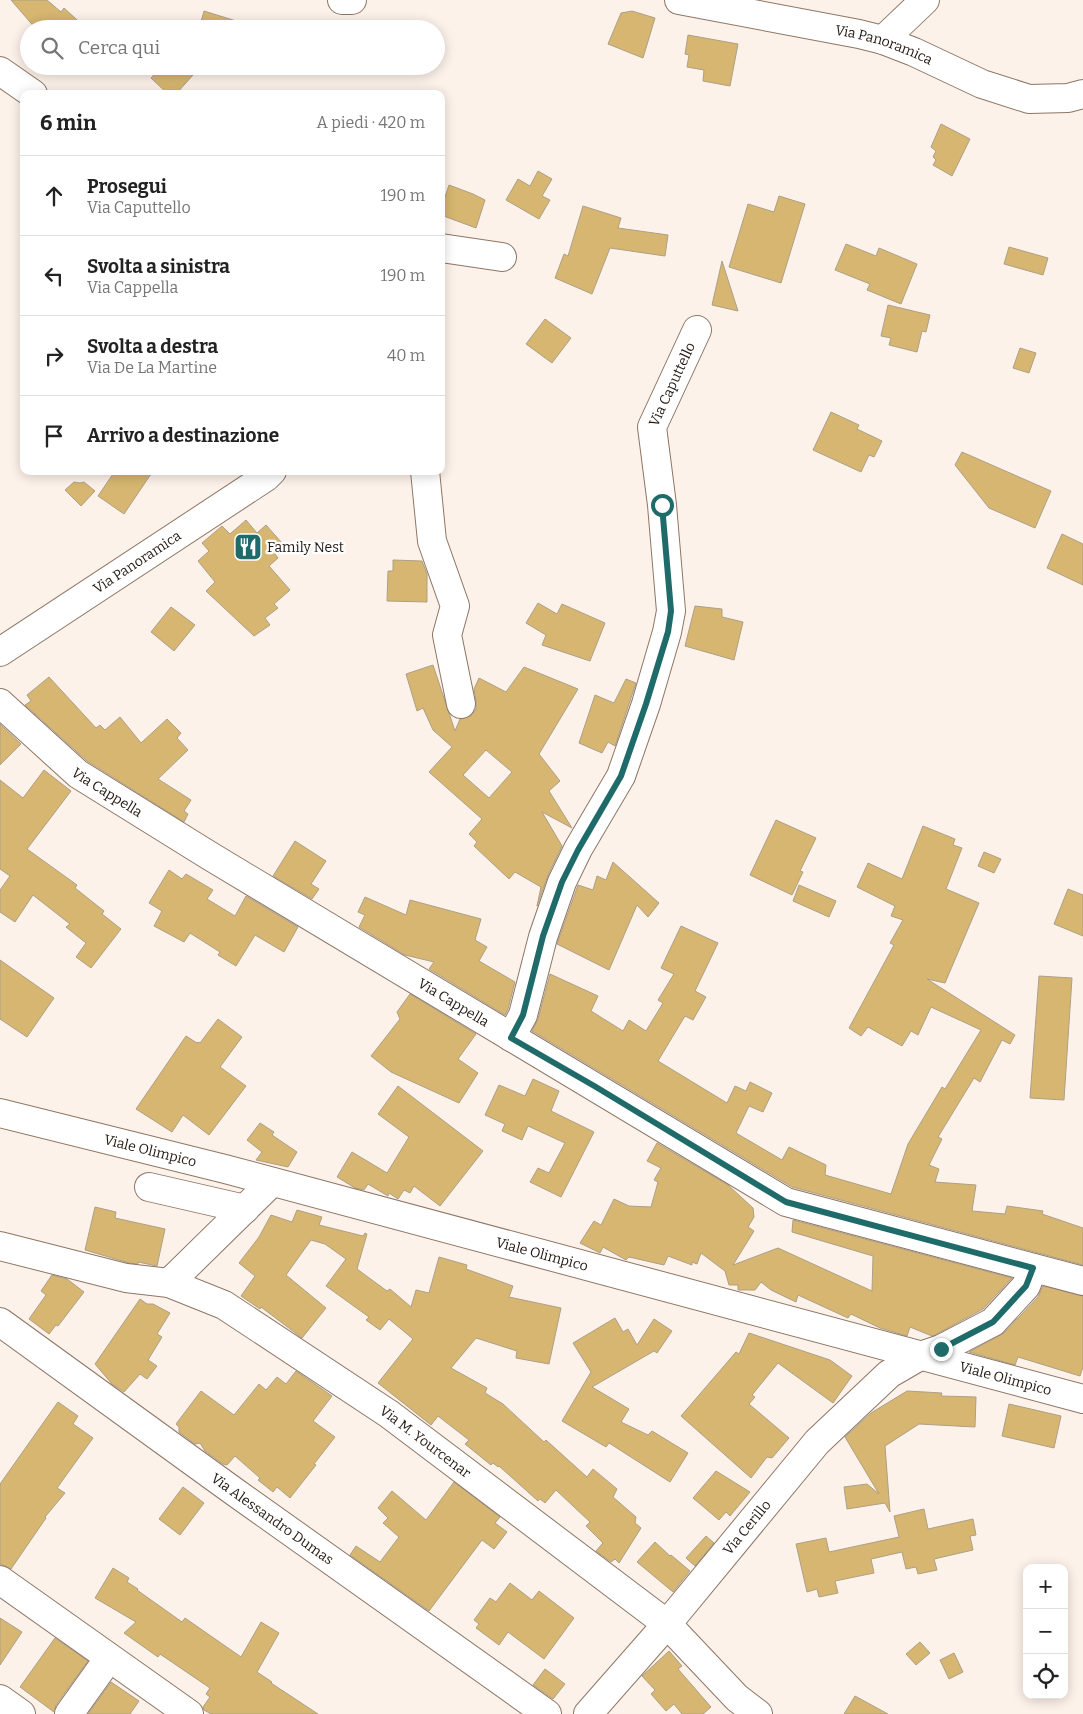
<!DOCTYPE html>
<html lang="it">
<meta charset="utf-8">
<style>
:root{--surface:#fff;--page:#f6f6f6;--text:#222;--muted:#767676;--line:#e0e0e0}
body{margin:0;font-family:Bitter,serif;background:var(--page);color:var(--text)}
.controls{position:absolute;right:15px;bottom:15px;display:grid;overflow:hidden;border-radius:10px;box-shadow:0 2px 12px #0003}
.controls button{width:45px;height:45px;display:grid;place-items:center;padding:0;border:0;border-bottom:1px solid var(--line);background:var(--surface);color:var(--text);font:25px sans-serif}
.stop{position:absolute;width:15px;height:15px;margin:-11px;border:4px solid #1f6b69;border-radius:50%;background:#fff}
.stop.end{background:#1f6b69;border-color:#fff;box-shadow:0 1px 5px #0008}
.list{margin:0;padding:0;list-style:none}
h2{display:flex;justify-content:space-between;align-items:center;height:65px;margin:0;padding:0 20px;font-size:21px}
h2 small{font-size:16px;font-weight:400;color:var(--muted)}
.list li{display:grid;grid-template-columns:32px 1fr auto;gap:15px;align-items:center;box-sizing:border-box;height:80px;padding:0 20px;border-top:1px solid var(--line)}
.list b{display:block;font-size:19px;white-space:nowrap}
.list p{margin:0;font-size:16px;white-space:nowrap;color:var(--muted)}
.list em{font-size:16px;font-style:normal;color:var(--muted)}
.icon{flex:none;width:28px;height:28px;fill:none;stroke:currentColor;stroke-width:2;stroke-linecap:round;stroke-linejoin:round}
.map{position:relative;flex:none;width:1083px;height:1714px;overflow:hidden}
.search{position:absolute;background:var(--surface);box-shadow:0 2px 12px #0003;left:20px;top:20px;width:425px;height:55px;display:flex;align-items:center;gap:12px;box-sizing:border-box;padding:0 18px;border-radius:28px;color:var(--muted);font-size:19px}
.panel{position:absolute;background:var(--surface);box-shadow:0 2px 12px #0003;left:20px;top:90px;width:425px;height:385px;border-radius:10px}
.map>svg:first-child{display:block}
.building{fill:#d6b670;stroke:#ada086;fill-rule:evenodd}
.lines{fill:none;stroke-linecap:round;stroke-linejoin:round}
.minor-casing{stroke:#8e7664;stroke-width:30}
.minor{stroke:#fff;stroke-width:28}
.route{stroke:#1f6b69;stroke-width:6}
.labels{text-anchor:middle;stroke-width:4.5;stroke-linejoin:round;paint-order:stroke}
.street-label{font-size:14px;fill:#221912;stroke:#fff}
.poi-label{font-size:14px;fill:#221912;stroke:#fff;text-anchor:start}
</style>
<div class="map">
<svg width="1083" height="1714" viewBox="0 0 1083 1714">
<rect width="100%" height="100%" fill="#fdf2ea"/>
<g class="building">
<polygon points="11,0 47,0 61,12 64,8 87,29 36,29"/>
<polygon points="204,11 249,25 248,29 199,29"/>
<polygon points="632,11 655,18 643,58 608,44 621,13"/>
<polygon points="688,35 738,44 730,86 703,81 704,70 687,67 689,55 685,54"/>
<polygon points="162,66 201,66 176,94 168,94 151,78"/>
<polygon points="941,124 970,139 952,176 933,165 936,160 933,157 936,151 931,147"/>
<polygon points="538,171 552,179 542,196 550,200 539,219 506,200 518,179 530,186"/>
<polygon points="449,185 473,194 485,200 476,228 441,215 441,209"/>
<polygon points="779,196 805,204 781,283 729,267 748,204 774,212"/>
<polygon points="583,206 621,218 618,228 668,235 665,256 610,248 592,294 555,278 564,254 568,256"/>
<polygon points="846,244 876,256 879,248 917,264 901,304 867,290 870,284 835,270"/>
<polygon points="1009,247 1048,258 1043,275 1004,264"/>
<polygon points="722,261 738,311 712,305"/>
<polygon points="888,305 930,315 926,332 922,331 917,352 889,345 891,338 881,336"/>
<polygon points="545,319 571,338 552,363 526,344"/>
<polygon points="1020,348 1036,353 1029,373 1013,368"/>
<polygon points="831,412 859,425 857,429 882,441 874,457 869,455 861,472 813,450"/>
<polygon points="962,452 1051,491 1035,528 989,508 955,465"/>
<polygon points="115,471 153,471 124,514 98,496"/>
<polygon points="74,482 80,483 84,482 95,491 81,506 65,490"/>
<polygon points="246,520 257,533 266,525 282,543 273,551 278,558 269,566 290,590 274,604 278,608 265,618 270,625 254,636 206,591 215,582 198,561 209,551 202,543 222,526 230,534"/>
<polygon points="1062,534 1083,544 1083,585 1047,568"/>
<polygon points="393,560 422,561 427,574 427,602 387,601 388,571 393,571"/>
<polygon points="538,603 557,614 562,604 605,623 590,661 542,645 546,635 526,623"/>
<polygon points="695,606 722,609 722,617 743,622 734,660 685,646"/>
<polygon points="171,607 195,625 174,651 151,632"/>
<path d="M433,665L455,731L460,719L471,716L476,709V701L474,689L479,678L506,692L524,667L578,689L539,754L560,781L549,791L572,828L542,812L562,846L548,875L537,906L541,887L515,872L509,879L474,846L477,842L469,834L482,819L429,772L452,747L433,730L423,708L417,711L406,674ZM486,750L512,772L489,798L463,775Z"/>
<polygon points="49,677 96,728 100,725 105,730 120,717 141,743 167,719 181,733 177,738 188,750 158,779 191,800 184,811 188,814 184,822 87,761 25,705 31,701 27,695"/>
<polygon points="626,679 636,683 615,746 608,742 602,753 579,743 595,695 614,703"/>
<polygon points="0,724 21,744 0,765"/>
<polygon points="44,770 71,791 27,849 77,885 75,888 104,911 102,914 121,929 91,968 76,957 86,943 66,927 70,924 33,895 15,922 0,912 0,890 10,876 0,869 0,780 23,798"/>
<polygon points="776,820 816,838 800,871 803,872 792,895 750,875"/>
<polygon points="923,826 955,839 953,845 962,848 946,889 979,903 945,983 927,979 1015,1035 1010,1044 1002,1040 980,1082 974,1078 938,1137 942,1139 929,1165 939,1169 935,1182 976,1185 972,1211 1005,1214 1007,1206 1043,1211 1042,1214 1083,1228 1083,1265 792,1187 532,1031 538,1019 550,974 598,996 591,1011 623,1031 629,1020 646,1031 663,1003 658,1000 674,974 661,968 681,926 718,943 695,991 706,997 693,1020 685,1016 658,1061 727,1103 735,1086 746,1091 750,1082 772,1093 763,1112 749,1106 736,1133 782,1160 789,1147 826,1165 825,1175 891,1194 908,1144 942,1087 945,1089 981,1030 931,1007 918,1035 911,1031 902,1046 868,1027 861,1036 849,1028 894,945 890,943 903,920 891,916 895,906 857,887 868,863 902,879"/>
<polygon points="295,841 326,861 311,884 319,889 312,899 273,876"/>
<polygon points="984,852 1001,859 994,873 978,866"/>
<polygon points="613,862 659,903 648,917 637,905 609,970 557,944 578,885 593,890 597,876 606,880"/>
<polygon points="169,870 182,879 186,874 213,890 207,899 235,916 246,896 298,927 284,952 255,935 236,966 218,955 220,952 190,933 184,942 154,926 162,911 149,903"/>
<polygon points="799,885 836,901 829,917 793,901"/>
<polygon points="1068,889 1083,895 1083,936 1054,924"/>
<polygon points="365,897 406,915 410,900 481,919 475,940 487,947 479,961 515,982 508,1009 505,1015 429,969 434,962 405,955 359,927 365,915 358,912"/>
<polygon points="0,960 54,998 27,1037 0,1019"/>
<polygon points="1039,976 1072,978 1064,1100 1030,1098"/>
<polygon points="410,994 476,1034 458,1059 478,1073 459,1103 391,1072 371,1056 400,1019 397,1012"/>
<polygon points="218,1019 242,1037 220,1067 246,1086 209,1135 183,1115 172,1132 136,1109 186,1036 197,1043 198,1042 200,1043"/>
<polygon points="533,1079 559,1091 551,1111 594,1132 561,1197 530,1182 538,1168 549,1173 565,1143 528,1126 522,1140 502,1131 505,1124 485,1115 499,1085 525,1096"/>
<polygon points="398,1086 483,1151 440,1206 414,1186 410,1193 404,1190 398,1199 389,1193 388,1196 368,1184 364,1190 355,1188 337,1177 352,1152 387,1173 409,1137 378,1114"/>
<polygon points="260,1123 274,1132 272,1135 297,1152 288,1167 256,1160 262,1152 247,1140"/>
<polygon points="657,1143 728,1185 753,1208 754,1217 748,1227 754,1231 733,1265 778,1248 872,1291 873,1256 792,1232 793,1220 1012,1278 983,1309 935,1335 932,1336 910,1327 907,1336 880,1328 851,1314 848,1318 798,1295 796,1302 771,1290 761,1282 755,1290 738,1290 738,1285 729,1285 725,1271 701,1253 697,1264 692,1262 692,1265 668,1256 664,1265 629,1257 626,1260 603,1247 600,1253 580,1243 594,1221 601,1225 614,1199 629,1206 651,1207 658,1182 654,1180 661,1168 647,1161"/>
<polygon points="95,1207 116,1212 115,1218 165,1229 157,1266 138,1262 138,1264 129,1263 85,1250"/>
<polygon points="297,1210 322,1217 319,1225 363,1236 365,1233 367,1234 357,1269 387,1291 390,1289 411,1307 416,1290 429,1293 439,1257 467,1265 466,1269 513,1286 509,1297 561,1308 549,1364 516,1358 517,1351 476,1338 451,1368 487,1388 485,1393 503,1404 544,1442 546,1440 587,1477 593,1469 617,1489 613,1497 636,1517 635,1523 641,1528 619,1563 615,1559 611,1562 596,1551 603,1543 586,1526 590,1522 556,1490 545,1503 540,1499 538,1501 499,1466 498,1467 493,1463 491,1465 465,1444 469,1440 438,1416 431,1425 378,1383 413,1339 389,1319 380,1330 366,1320 369,1317 326,1286 346,1259 325,1244 311,1240 286,1275 326,1308 302,1338 261,1307 260,1309 241,1296 255,1276 239,1263 259,1237 271,1215 292,1222"/>
<polygon points="52,1275 67,1279 84,1292 58,1326 56,1325 49,1334 29,1319 46,1295 41,1291"/>
<polygon points="1043,1286 1083,1296 1083,1367 1080,1376 1018,1357 1015,1365 969,1352 1004,1333 1038,1297"/>
<polygon points="140,1299 147,1304 153,1304 170,1313 157,1334 162,1337 148,1360 157,1366 147,1379 140,1374 124,1392 112,1384 95,1364"/>
<polygon points="615,1318 623,1332 628,1329 637,1345 654,1319 672,1331 657,1353 654,1351 592,1387 629,1409 621,1422 648,1435 652,1431 688,1453 670,1482 609,1443 606,1447 562,1421 591,1372 573,1343"/>
<polygon points="749,1333 830,1360 852,1376 833,1403 778,1363 752,1395 755,1397 749,1404 789,1438 772,1458 767,1457 751,1478 681,1416 736,1352 739,1354"/>
<polygon points="296,1371 332,1396 313,1421 335,1437 314,1464 316,1465 290,1498 277,1487 273,1492 258,1480 260,1478 235,1456 227,1465 223,1464 205,1451 200,1443 195,1444 179,1432 179,1427 176,1424 201,1391 234,1415 259,1384 266,1390 277,1377 286,1384"/>
<polygon points="907,1391 942,1393 941,1396 976,1397 975,1427 919,1424 885,1446 890,1512 885,1503 847,1509 844,1487 867,1484 879,1494 845,1437 871,1413"/>
<polygon points="58,1402 78,1416 73,1424 93,1438 57,1488 65,1493 45,1517 46,1518 11,1569 0,1564 0,1484"/>
<polygon points="1009,1404 1061,1416 1054,1448 1002,1436"/>
<polygon points="716,1471 750,1492 730,1516 726,1512 719,1520 693,1498"/>
<polygon points="454,1482 500,1517 495,1523 507,1532 494,1549 482,1540 429,1611 350,1555 356,1546 380,1562 399,1537 383,1523 388,1518 378,1508 392,1491 426,1520"/>
<polygon points="183,1487 204,1503 180,1535 159,1519"/>
<polygon points="924,1509 928,1529 973,1519 976,1535 970,1536 973,1550 934,1559 937,1570 918,1574 916,1567 906,1569 902,1552 871,1559 874,1573 835,1581 838,1593 819,1597 817,1589 807,1592 796,1544 826,1538 829,1552 899,1537 894,1516"/>
<polygon points="706,1536 714,1543 695,1566 686,1558"/>
<polygon points="655,1542 670,1556 671,1555 690,1571 673,1592 637,1562"/>
<polygon points="113,1568 129,1578 127,1582 138,1589 137,1590 182,1622 185,1618 241,1657 261,1622 279,1633 257,1672 272,1682 271,1683 318,1714 211,1714 204,1710 203,1707 210,1697 206,1694 210,1688 160,1654 158,1657 124,1633 136,1622 95,1598"/>
<polygon points="510,1583 532,1600 539,1591 574,1618 544,1659 508,1632 499,1645 476,1628 479,1624 474,1620 490,1598 496,1602"/>
<polygon points="0,1618 22,1632 0,1665"/>
<polygon points="55,1638 88,1661 56,1705 54,1712 20,1687"/>
<polygon points="920,1642 930,1653 916,1665 906,1654"/>
<polygon points="669,1651 682,1666 678,1669 711,1707 703,1714 682,1714 674,1704 666,1711 651,1694 655,1690 642,1676"/>
<polygon points="954,1653 963,1672 949,1679 940,1660"/>
<polygon points="545,1669 565,1684 553,1699 533,1685"/>
<polygon points="111,1682 139,1701 130,1714 88,1714"/>
<polygon points="855,1696 888,1714 844,1714"/>
</g>
<g class="lines">
<defs>
<g id="minor">
<polyline points="342,0 352,0"/>
<path id="s1" d="M679,0L859,34L883,40L914,52L982,84L1029,99L1068,98L1083,94"/>
<polyline points="883,40 925,0"/>
<polyline points="0,71 33,94"/>
<polyline points="441,248 502,257"/>
<polyline points="425,471 432,541 455,606 447,635 461,704"/>
<path id="s2" d="M0,652L266,477L272,471"/>
<path id="s3" d="M0,703L78,774L210,856L786,1202L1083,1281"/>
<path id="s4" d="M511,1037L523,1015L543,937L562,882L578,849L621,776L646,704L667,632L671,611L662,505L652,427L697,330"/>
<path id="s5" d="M0,1113L225,1169L1083,1399"/>
<polyline points="149,1187 245,1209"/>
<path id="s6" d="M0,1246L126,1278L169,1283L224,1305L389,1414L667,1624L737,1698L758,1714"/>
<polyline points="169,1283 272,1182"/>
<path id="s7" d="M0,1322L232,1490L547,1714"/>
<polyline points="0,1580 189,1714"/>
<polyline points="0,1699 21,1714"/>
<polyline points="69,1714 109,1658"/>
<path id="s8" d="M588,1714L667,1624L817,1442L889,1374L920,1356L941,1349L993,1322L1026,1286L1033,1268"/>
</g>
</defs>
<use href="#minor" class="minor-casing"/>
<use href="#minor" class="minor"/>
</g>
<g class="lines">
<polyline class="route" points="662,505 671,611 668,632 646,704 621,776 578,850 562,882 543,936 523,1015 511,1038 596,1087 786,1202 1033,1268 1026,1286 993,1322 941,1349"/>
</g>
<defs>
<symbol id="restaurant-square" viewBox="-11 -11 22 22"><rect x="-9" y="-9" width="18" height="18" rx="4" fill="#1f6b69" stroke="#fff"/><path d="M-5-6h1v4h1v-4h1v4h1v-4h1v5L-1.5 .5V6h-2V.5L-5-1ZM5-6V6H3V1.5H1.5Q1.5-4 5-6Z" fill="#fff"/></symbol>
</defs>
<g fill-rule="evenodd">
<use href="#restaurant-square" x="232" y="531" width="32" height="32"/>
</g>
<g class="labels">
<g class="street-label">
<text dy="5" stroke="none"><textPath href="#s1" startOffset="210">Via Panoramica</textPath></text>
<text dy="5" stroke="none"><textPath href="#s4" startOffset="690">Via Caputtello</textPath></text>
<text dy="5" stroke="none"><textPath href="#s2" startOffset="164">Via Panoramica</textPath></text>
<text dy="5" stroke="none"><textPath href="#s3" startOffset="140">Via Cappella</textPath></text>
<text dy="5" stroke="none"><textPath href="#s3" startOffset="545">Via Cappella</textPath></text>
<text dy="5" stroke="none"><textPath href="#s5" startOffset="155">Viale Olimpico</textPath></text>
<text dy="5" stroke="none"><textPath href="#s5" startOffset="560">Viale Olimpico</textPath></text>
<text dy="5" stroke="none"><textPath href="#s5" startOffset="1040">Viale Olimpico</textPath></text>
<text dy="5" stroke="none"><textPath href="#s6" startOffset="476">Via M. Yourcenar</textPath></text>
<text dy="5" stroke="none"><textPath href="#s7" startOffset="336">Via Alessandro Dumas</textPath></text>
<text dy="5" stroke="none"><textPath href="#s8" startOffset="245">Via Cerillo</textPath></text>
</g>
<g class="poi-label">
<text x="267" y="552">Family Nest</text>
</g>
</g>
</svg>
<div class="controls">
<button>+</button>
<button>−</button>
<button><svg class="icon" aria-label="locate" viewBox="0 0 24 24"><circle cx="12" cy="12" r="6"/><path d="M12 2v4M12 18v4M2 12h4M18 12h4"/></svg></button>
</div>
<div class="stop" style="left:662px;top:505px"></div>
<div class="stop end" style="left:941px;top:1349px"></div>
<div class="search"><svg class="icon" aria-label="search" viewBox="0 0 24 24"><circle cx="10" cy="10" r="6"/><path d="M15 15l6 6"/></svg>Cerca qui</div>
<section class="panel">
<h2>6 min<small>A piedi · 420 m</small></h2>
<ul class="list">
<li><svg class="icon" aria-label="ahead" viewBox="0 0 24 24"><path d="M12 20V5M6 11l6-6 6 6"/></svg><div><b>Prosegui</b><p>Via Caputtello</p></div><em>190 m</em></li>
<li><svg class="icon" aria-label="left" viewBox="0 0 24 24"><path d="M17 20v-9H6M10 6l-5 5 5 5"/></svg><div><b>Svolta a sinistra</b><p>Via Cappella</p></div><em>190 m</em></li>
<li><svg class="icon" aria-label="right" viewBox="0 0 24 24"><path d="M7 20v-9h11M14 6l5 5-5 5"/></svg><div><b>Svolta a destra</b><p>Via De La Martine</p></div><em>40 m</em></li>
<li><svg class="icon" aria-label="arrive" viewBox="0 0 24 24"><path d="M6 21V4h12l-3 4 3 4H6"/></svg><div><b>Arrivo a destinazione</b></div></li>
</ul>
</section>
</div>
